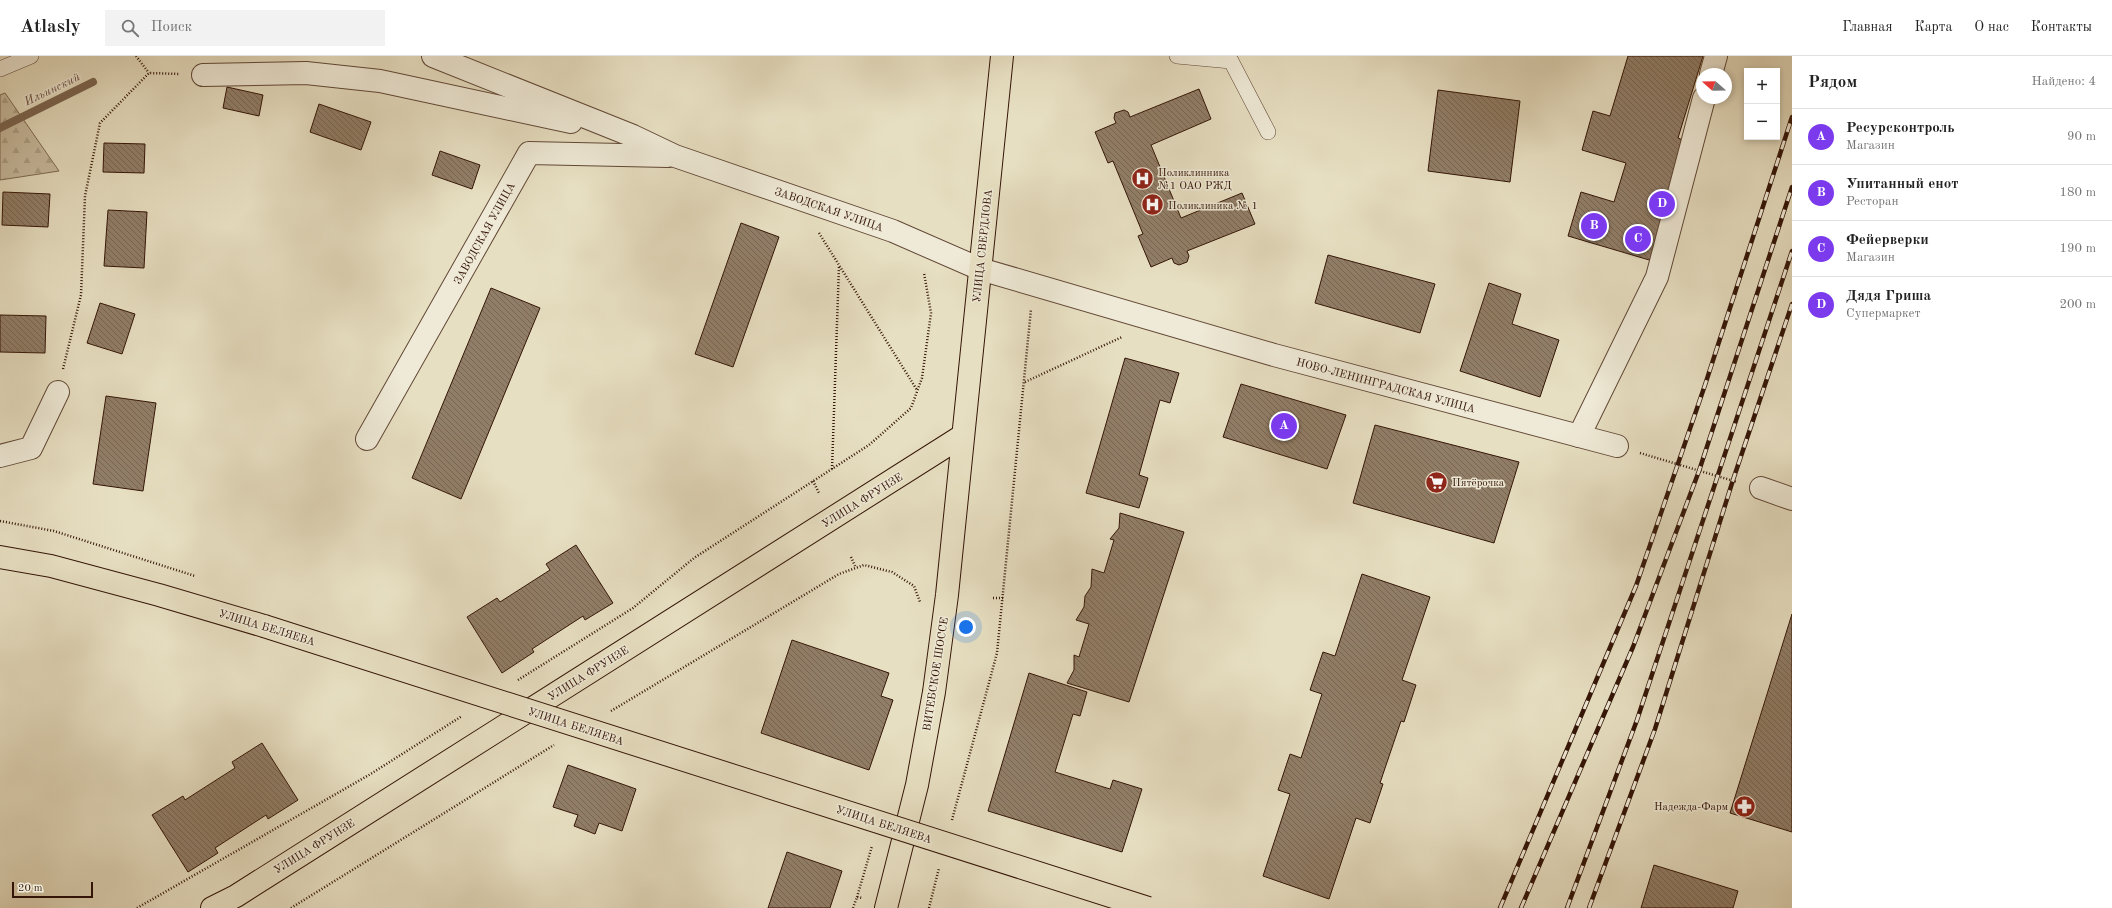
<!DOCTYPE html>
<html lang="ru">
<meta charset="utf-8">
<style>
:root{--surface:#fff;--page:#f2f2f2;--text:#222;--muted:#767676;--line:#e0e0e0;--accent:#7c3aed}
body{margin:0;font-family:"Old Standard TT",serif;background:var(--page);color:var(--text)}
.controls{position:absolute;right:12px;top:12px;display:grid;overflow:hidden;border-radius:0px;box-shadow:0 2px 6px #0003}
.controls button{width:36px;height:36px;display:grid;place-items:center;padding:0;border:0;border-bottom:1px solid var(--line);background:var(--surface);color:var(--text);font:20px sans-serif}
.compass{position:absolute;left:1696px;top:12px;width:36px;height:36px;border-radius:50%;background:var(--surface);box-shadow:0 2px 6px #0003;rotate:290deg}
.scale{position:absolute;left:12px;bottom:10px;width:81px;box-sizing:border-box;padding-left:4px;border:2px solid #341507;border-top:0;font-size:11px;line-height:14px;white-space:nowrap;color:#341507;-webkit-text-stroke:3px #efead7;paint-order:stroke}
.you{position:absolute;left:966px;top:571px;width:14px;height:14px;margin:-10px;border:3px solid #fff;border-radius:50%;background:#1a73e8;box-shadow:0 0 0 6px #1a73e833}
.badge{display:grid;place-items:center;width:26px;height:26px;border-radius:50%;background:var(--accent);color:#fff;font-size:13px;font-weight:700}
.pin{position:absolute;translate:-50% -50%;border:2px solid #fff;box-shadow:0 1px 4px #0006}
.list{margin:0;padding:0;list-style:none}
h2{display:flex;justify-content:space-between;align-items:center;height:52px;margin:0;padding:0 16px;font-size:17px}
h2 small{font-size:13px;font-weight:400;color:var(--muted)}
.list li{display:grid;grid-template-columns:26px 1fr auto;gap:12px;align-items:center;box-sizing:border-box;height:56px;padding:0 16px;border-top:1px solid var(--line)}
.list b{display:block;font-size:15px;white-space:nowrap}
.list p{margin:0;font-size:13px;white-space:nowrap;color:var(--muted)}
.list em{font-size:13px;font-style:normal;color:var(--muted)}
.icon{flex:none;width:22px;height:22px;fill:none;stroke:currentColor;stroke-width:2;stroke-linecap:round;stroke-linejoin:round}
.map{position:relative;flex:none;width:1792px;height:852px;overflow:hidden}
header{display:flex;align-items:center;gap:24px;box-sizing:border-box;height:56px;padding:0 20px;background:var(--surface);border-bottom:1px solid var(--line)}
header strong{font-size:19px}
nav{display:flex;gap:22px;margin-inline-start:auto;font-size:14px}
.search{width:280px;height:36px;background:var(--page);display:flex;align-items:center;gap:10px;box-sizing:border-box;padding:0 14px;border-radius:0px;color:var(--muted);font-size:15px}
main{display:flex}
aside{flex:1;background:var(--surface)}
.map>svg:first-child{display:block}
.forest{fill:url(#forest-firs);stroke:#7e6954}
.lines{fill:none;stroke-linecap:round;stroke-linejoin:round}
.stream{stroke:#7b6551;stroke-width:8}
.building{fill:url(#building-back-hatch);stroke:#341507}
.lane-casing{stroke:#614836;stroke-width:16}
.street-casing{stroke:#614836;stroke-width:24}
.primary-casing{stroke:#341507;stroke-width:24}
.path{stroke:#341507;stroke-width:2.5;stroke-dasharray:1 2;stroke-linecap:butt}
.lane{stroke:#efead7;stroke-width:15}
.street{stroke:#efead7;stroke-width:22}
.primary{stroke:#e7dfc2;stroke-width:22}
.rail-casing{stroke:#341507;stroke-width:4.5}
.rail{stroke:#efead7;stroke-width:3;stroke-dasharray:9;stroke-linecap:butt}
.primary-bridge-casing{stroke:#341507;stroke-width:24;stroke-linecap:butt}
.primary-bridge{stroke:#e7dfc2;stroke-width:22}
.labels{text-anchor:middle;stroke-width:3;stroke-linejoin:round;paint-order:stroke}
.poi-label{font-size:11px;fill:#341507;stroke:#efead7;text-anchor:start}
.street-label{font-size:11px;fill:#341507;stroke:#efead7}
.water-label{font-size:12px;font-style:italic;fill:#634a38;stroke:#efead7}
</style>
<header>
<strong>Atlasly</strong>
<div class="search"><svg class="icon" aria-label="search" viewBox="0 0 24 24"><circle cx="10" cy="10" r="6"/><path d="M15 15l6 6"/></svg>Поиск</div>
<nav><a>Главная</a><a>Карта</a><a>О нас</a><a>Контакты</a></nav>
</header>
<main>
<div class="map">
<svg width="1792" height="852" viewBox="0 0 1792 852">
<defs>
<pattern id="forest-firs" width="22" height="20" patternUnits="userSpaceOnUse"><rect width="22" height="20" fill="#c9bda2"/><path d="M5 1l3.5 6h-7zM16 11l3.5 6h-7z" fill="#ada28a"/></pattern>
<pattern id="building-back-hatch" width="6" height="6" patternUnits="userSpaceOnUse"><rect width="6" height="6" fill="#917e68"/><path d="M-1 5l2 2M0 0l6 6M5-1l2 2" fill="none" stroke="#776654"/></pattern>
</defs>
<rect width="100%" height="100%" fill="#e7dfc2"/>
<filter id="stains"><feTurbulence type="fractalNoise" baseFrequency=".005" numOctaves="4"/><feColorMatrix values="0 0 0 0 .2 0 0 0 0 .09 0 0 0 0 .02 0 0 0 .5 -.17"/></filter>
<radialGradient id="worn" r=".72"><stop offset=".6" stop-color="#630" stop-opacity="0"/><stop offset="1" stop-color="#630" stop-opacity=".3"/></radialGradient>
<polygon class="forest" points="5,37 59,115 0,124 0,39"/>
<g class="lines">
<polyline class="stream" points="0,72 93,26"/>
</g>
<g class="building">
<polygon points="1628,0 1703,0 1678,82 1685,85 1656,206 1568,180 1581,136 1614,146 1626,107 1582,94 1593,55 1610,60"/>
<polygon points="227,31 263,39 259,60 223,52"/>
<polygon points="1199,33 1211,63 1151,89 1181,162 1242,137 1255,168 1187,195 1189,200 1187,206 1179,209 1174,207 1172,202 1151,211 1138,180 1143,178 1113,105 1108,107 1095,76 1116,67 1114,62 1115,57 1124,54 1128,56 1130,61"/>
<polygon points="1438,34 1520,45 1510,126 1428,115"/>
<polygon points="319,48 371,66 361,94 310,76"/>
<polygon points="104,87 145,88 144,117 103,116"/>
<polygon points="440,95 480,109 472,133 432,119"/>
<polygon points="3,136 50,138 48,171 2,169"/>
<polygon points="108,154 147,156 144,212 104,210"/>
<polygon points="741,167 779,181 733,311 695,298"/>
<polygon points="1328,199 1435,228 1420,277 1315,247"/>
<polygon points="1489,227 1521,238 1512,268 1559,284 1540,341 1460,315"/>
<polygon points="491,232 540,252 461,443 412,422"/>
<polygon points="100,247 135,258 122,298 87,287"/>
<polygon points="0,259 46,260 45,297 0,296"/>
<polygon points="1125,302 1179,317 1170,347 1160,344 1139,419 1148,422 1139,452 1086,437"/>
<polygon points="1241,328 1346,359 1327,413 1223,381"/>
<polygon points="106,340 156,347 143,435 93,428"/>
<polygon points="1375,369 1519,406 1494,487 1353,447"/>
<polygon points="1120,457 1184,476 1129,646 1067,627 1074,614 1074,599 1079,601 1089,568 1076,564 1084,551 1085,540 1091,531 1092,513 1104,517 1114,484 1110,483 1119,472"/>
<polygon points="576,489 613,547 585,564 583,560 532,593 534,596 502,617 467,561 497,542 500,546 550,514 546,508"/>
<polygon points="1362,518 1430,541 1402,624 1416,629 1404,666 1401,665 1380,727 1383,728 1370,767 1356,762 1329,843 1263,820 1290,738 1278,734 1290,698 1301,702 1322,638 1310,634 1323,596 1335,600"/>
<polygon points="1792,558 1792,776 1730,757"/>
<polygon points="792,584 889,617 881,640 893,644 869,714 761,677"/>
<polygon points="1029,617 1087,636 1080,660 1073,658 1055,716 1110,733 1113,724 1142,733 1122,796 988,755"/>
<polygon points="262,687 298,744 268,763 266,759 215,792 218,797 188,816 152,759 183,740 185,744 235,712 232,706"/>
<polygon points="568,709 636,733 622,775 599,767 595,778 574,770 578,759 553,751"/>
<polygon points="787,796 842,815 830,852 768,852"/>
<polygon points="1654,809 1738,835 1733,852 1641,852"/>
</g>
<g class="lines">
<defs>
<g id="lane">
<polyline points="1177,0 1231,5 1268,76"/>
<polyline points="0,13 31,0"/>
</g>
<g id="street">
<polyline points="433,0 633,80 675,100 893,175 980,213 1274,299 1617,390"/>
<polyline points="1711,18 1716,0"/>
<polyline points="203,19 306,17 380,25 571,66"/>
<polyline points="1579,380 1657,221 1704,42"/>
<polyline points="367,383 529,97 668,100"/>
<polyline points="0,400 31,392 58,336"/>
<polyline points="1761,432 1792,443"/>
</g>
<g id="primary">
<polyline points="0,501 51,510 159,539 264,570"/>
<polyline points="212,852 236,840 962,380"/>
<polyline points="886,852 917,729 934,636 947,539 1002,0"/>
</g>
</defs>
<use href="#lane" class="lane-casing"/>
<use href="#street" class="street-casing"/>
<use href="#primary" class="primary-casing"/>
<g class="path">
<polyline points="136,0 149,17"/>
<polyline points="819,177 917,334"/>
<polyline points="63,313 81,239 85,140 100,67 149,17 179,18"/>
<polyline points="1025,326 1122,281"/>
<polyline points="1640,397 1737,426"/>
<polyline points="832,413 839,210"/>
<polyline points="813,425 819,437"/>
<polyline points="0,465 54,475 195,520"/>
<polyline points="851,501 856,512"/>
<polyline points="993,542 1003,542"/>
<polyline points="518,624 633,552 694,502 869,389 911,352 922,322 931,257 924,217"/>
<polyline points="611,655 839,518 864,509 892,516 914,530 920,546"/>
<polyline points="952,764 997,597 1031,253"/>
<polyline points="857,841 872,790"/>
<polyline points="137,852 369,719 462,660"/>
<polyline points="291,852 554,689"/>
<polyline points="853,852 857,841 862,842"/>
<polyline points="929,852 939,812"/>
</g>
<use href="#lane" class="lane"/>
<use href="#street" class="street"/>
<use href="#primary" class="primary"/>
<defs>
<g id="rail">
<polyline points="1500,852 1636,530 1705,329 1792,61"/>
<polyline points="1521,852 1633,591 1699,415 1792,131"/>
<polyline points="1567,852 1637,664 1792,195"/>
<polyline points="1589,852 1655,673 1733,424 1792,248"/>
</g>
</defs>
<use href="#rail" class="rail-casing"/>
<use href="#rail" class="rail"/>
<defs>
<polyline id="primary-bridge" points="264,570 1148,852"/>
</defs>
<use href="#primary-bridge" class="primary-bridge-casing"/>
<use href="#primary-bridge" class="primary-bridge"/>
</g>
<defs>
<symbol id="hospital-disc" viewBox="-11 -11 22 22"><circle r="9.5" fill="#8f2418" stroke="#efead7"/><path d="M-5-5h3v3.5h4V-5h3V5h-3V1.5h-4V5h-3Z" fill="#fff"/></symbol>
<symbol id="supermarket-disc" viewBox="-11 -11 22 22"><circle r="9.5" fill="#8f2418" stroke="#efead7"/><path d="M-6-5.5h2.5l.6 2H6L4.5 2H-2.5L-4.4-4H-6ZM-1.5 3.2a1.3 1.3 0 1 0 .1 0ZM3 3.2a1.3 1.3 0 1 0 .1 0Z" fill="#fff"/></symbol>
<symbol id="pharmacy-disc" viewBox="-11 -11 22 22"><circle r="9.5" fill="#8f2418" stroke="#efead7"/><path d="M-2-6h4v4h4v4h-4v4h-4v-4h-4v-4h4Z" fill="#fff"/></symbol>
</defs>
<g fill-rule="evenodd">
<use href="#hospital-disc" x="1130" y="110" width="25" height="25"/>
<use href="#hospital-disc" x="1140" y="136" width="25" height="25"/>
<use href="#supermarket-disc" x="1424" y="414" width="25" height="25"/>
<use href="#pharmacy-disc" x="1732" y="738" width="25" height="25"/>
</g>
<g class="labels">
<g class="poi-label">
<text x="1158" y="120">Поликлинника<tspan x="1158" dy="13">№1 ОАО РЖД</tspan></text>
<text x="1168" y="153">Поликлиника № 1</text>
<text x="1452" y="430">Пятёрочка</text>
<text x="1728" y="754" text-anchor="end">Надежда-Фарм</text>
</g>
<g class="street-label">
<text transform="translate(829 153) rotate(19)" y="4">ЗАВОДСКАЯ УЛИЦА</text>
<text transform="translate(484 177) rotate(-61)" y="4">ЗАВОДСКАЯ УЛИЦА</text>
<text transform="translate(982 190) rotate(-84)" y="4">УЛИЦА СВЕРДЛОВА</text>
<text transform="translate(1386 329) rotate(15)" y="4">НОВО-ЛЕНИНГРАДСКАЯ УЛИЦА</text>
<text transform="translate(862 444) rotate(-32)" y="4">УЛИЦА ФРУНЗЕ</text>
<text transform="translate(267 571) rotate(17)" y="4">УЛИЦА БЕЛЯЕВА</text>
<text transform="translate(588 617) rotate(-32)" y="4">УЛИЦА ФРУНЗЕ</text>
<text transform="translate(935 618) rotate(-81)" y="4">ВИТЕБСКОЕ ШОССЕ</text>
<text transform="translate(576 670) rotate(18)" y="4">УЛИЦА БЕЛЯЕВА</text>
<text transform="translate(884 768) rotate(18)" y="4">УЛИЦА БЕЛЯЕВА</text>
<text transform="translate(314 790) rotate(-32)" y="4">УЛИЦА ФРУНЗЕ</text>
</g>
<g class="water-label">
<text transform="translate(52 33) rotate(-26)" y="4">Ильинский</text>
</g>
</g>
<rect width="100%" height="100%" filter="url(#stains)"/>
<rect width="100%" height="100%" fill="url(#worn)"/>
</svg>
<div class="controls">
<button>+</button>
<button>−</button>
</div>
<svg class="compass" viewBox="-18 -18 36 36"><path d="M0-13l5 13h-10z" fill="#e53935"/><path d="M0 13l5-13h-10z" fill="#767676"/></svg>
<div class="scale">20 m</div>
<div class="you"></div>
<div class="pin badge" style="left:1284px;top:370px">A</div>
<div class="pin badge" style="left:1594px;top:170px">B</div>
<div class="pin badge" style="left:1638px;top:183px">C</div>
<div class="pin badge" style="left:1662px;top:148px">D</div>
</div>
<aside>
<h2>Рядом<small>Найдено: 4</small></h2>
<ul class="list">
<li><span class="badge">A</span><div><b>Ресурсконтроль</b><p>Магазин</p></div><em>90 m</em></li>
<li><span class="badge">B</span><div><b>Упитанный енот</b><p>Ресторан</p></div><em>180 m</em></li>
<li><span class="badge">C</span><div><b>Фейерверки</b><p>Магазин</p></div><em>190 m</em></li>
<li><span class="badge">D</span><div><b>Дядя Гриша</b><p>Супермаркет</p></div><em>200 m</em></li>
</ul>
</aside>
</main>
